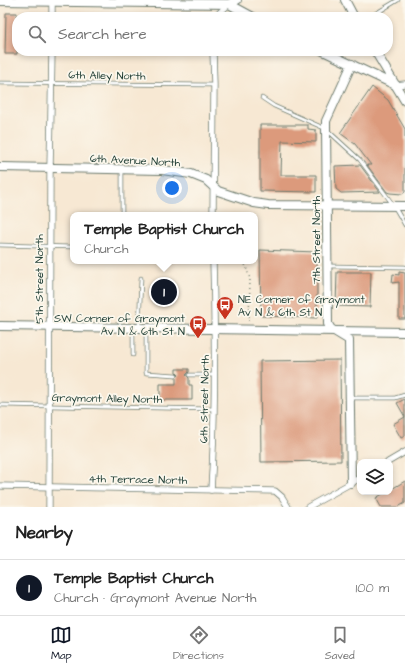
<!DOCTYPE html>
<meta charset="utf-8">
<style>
:root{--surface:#fff;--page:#f2f2f2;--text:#222;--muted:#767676;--line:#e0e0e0;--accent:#111827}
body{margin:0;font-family:"Architects Daughter",sans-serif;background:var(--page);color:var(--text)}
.controls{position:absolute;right:12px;bottom:12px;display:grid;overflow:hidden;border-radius:8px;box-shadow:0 2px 6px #0003}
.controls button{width:36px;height:36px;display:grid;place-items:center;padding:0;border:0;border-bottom:1px solid var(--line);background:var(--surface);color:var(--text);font:20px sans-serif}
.you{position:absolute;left:172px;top:188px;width:14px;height:14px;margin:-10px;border:3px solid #fff;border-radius:50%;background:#1a73e8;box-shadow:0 0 0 6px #1a73e833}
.badge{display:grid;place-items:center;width:26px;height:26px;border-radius:50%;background:var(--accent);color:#fff;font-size:13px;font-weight:700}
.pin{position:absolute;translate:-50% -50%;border:2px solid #fff;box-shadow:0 1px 4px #0006}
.popup{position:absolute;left:70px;top:212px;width:188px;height:52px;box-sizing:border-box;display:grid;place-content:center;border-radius:8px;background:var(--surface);filter:drop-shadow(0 1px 3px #0005);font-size:13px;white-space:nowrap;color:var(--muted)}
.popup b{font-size:15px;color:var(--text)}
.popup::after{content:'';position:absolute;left:50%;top:100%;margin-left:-8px;border:8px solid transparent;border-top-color:var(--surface)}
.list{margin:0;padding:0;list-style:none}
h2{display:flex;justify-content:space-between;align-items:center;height:52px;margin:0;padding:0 16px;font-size:17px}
h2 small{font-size:13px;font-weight:400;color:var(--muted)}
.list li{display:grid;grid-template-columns:26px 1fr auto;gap:12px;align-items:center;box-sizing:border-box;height:56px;padding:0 16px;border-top:1px solid var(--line)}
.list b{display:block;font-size:15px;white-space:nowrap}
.list p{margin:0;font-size:13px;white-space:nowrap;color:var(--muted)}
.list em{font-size:13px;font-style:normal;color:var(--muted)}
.icon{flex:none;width:22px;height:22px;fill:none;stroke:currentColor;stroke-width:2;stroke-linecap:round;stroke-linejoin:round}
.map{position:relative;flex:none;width:405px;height:507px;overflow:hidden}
.search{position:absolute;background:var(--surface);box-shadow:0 2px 6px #0003;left:12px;right:12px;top:12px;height:44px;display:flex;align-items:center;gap:10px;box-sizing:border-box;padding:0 14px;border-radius:16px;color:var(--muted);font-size:15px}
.sheet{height:108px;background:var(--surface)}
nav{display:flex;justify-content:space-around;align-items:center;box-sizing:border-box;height:56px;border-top:1px solid var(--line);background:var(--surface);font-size:11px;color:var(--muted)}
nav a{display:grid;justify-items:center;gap:2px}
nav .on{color:var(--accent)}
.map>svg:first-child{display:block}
.building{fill:#dc9a7c}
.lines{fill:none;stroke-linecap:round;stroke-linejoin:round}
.lane-casing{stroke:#6b796c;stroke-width:4.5}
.street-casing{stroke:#6b796c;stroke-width:7}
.secondary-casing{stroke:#6b796c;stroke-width:10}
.path{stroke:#6b796c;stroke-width:1.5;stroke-dasharray:1 3;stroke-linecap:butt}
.lane{stroke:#fff;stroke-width:3}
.street{stroke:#fff;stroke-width:5.5}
.secondary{stroke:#fff;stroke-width:8}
.labels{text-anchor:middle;stroke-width:3.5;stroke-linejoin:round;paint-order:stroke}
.street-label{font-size:11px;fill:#1f3d34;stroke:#fbf7ec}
.poi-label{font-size:11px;fill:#1f3d34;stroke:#fbf7ec;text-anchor:start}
</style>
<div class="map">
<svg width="405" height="507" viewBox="0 0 405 507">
<rect width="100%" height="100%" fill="#fbf7ec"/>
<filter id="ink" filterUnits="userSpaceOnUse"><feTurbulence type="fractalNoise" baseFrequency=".025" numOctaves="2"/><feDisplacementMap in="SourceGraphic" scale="8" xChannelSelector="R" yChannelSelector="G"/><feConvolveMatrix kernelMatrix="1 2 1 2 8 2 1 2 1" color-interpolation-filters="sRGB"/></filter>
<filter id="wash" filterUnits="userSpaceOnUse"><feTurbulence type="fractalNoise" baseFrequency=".012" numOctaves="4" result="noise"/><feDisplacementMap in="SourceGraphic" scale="16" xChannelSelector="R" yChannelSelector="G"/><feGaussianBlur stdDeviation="0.9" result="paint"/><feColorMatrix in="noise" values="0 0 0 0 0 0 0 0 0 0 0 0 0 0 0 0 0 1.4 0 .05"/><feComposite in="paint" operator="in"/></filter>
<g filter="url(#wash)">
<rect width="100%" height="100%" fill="#f7e8d3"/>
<g id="blocks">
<g class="building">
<polygon points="6,13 17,13 17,54 5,54"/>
<polygon points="372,87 388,100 405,129 405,192 402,194 390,193 387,192 367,165 371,165 355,144 340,133"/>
<polygon points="260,125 308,125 308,129 316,130 316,142 282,141 281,175 316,175 316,192 260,191"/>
<polygon points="360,165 380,192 341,193 336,189 335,166"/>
<polygon points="260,250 317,252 317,318 261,316"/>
<polygon points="337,272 371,272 370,307 336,306"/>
<polygon points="399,272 405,273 405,319 399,319 399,282 392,283 393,274 399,275"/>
<polygon points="340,360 341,461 261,462 260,361"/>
<polygon points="176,369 189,369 189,372 186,375 189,378 189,385 192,385 192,400 160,400 160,384 176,384 176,378 179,375 176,372"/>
<polygon points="405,399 405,436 401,438 393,424 405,417 397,403"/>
<polygon points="405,481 405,503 398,507 381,507 376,498 386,492 390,492 390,490"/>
</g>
</g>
</g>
<g filter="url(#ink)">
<use href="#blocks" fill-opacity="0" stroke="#6b796c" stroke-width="1"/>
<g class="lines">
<defs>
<g id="lane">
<polyline points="370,17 398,0"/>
<polyline points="0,83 214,85"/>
<polyline points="262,98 274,106 326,129 360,160 394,206 405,225"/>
<polyline points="122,215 122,169"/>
<polyline points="0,245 73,247"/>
<polyline points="329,266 405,267"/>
<polyline points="139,328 141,278"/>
<polyline points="146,330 146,373 176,375"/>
<polyline points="133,355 133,330"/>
<polyline points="189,375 214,375"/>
<polyline points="351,398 395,398 405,395"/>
<polyline points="0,405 214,409"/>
</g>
<g id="street">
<polyline points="52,2 52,17"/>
<polyline points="215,17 229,4 228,4"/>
<polyline points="213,51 214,85 213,215"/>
<polyline points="395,85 405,84"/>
<polyline points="388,462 405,452"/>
<polyline points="0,486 275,491 282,497 288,507"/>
<path d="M211,490C216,414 215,337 213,261"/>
<polyline points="49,507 50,168 52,51"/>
<polyline points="308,507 360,478"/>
</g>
<g id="secondary">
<polyline points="345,0 354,17"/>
<polyline points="0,1 229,4 237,0"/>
<polyline points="229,4 253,17"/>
<polyline points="323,51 395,85"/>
<polyline points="375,51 405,101"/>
<polyline points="0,167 162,170 191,174 206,180 218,191 254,203 268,205 405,206"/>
<polyline points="0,326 405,332"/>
<polyline points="351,483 349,340 331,329 328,324 326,127 326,121 352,64"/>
</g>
</defs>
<use href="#lane" class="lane-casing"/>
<use href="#street" class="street-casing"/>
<use href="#secondary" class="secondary-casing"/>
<polyline class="path" points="244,261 250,279 249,322"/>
<use href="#lane" class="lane"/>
<use href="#street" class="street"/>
<use href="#secondary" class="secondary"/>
</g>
</g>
<defs>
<symbol id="bus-pin" viewBox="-11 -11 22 30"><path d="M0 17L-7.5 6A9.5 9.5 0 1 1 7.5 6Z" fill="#c8321e" stroke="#fbf7ec"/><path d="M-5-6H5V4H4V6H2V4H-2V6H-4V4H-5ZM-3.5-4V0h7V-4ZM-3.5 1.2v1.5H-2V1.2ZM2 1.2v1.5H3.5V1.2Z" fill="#fff"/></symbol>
</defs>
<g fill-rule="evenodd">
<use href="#bus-pin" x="215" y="295" width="20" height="27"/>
<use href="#bus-pin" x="188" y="314" width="20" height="27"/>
</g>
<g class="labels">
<g class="street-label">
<text transform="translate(107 75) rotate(1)" y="4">6th Alley North</text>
<text transform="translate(135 160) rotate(3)" y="4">6th Avenue North</text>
<text transform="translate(316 240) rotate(-90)" y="4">7th Street North</text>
<text transform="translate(39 279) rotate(-90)" y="4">5th Street North</text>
<text transform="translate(107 398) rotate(1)" y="4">Graymont Alley North</text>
<text transform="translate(204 399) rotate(-89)" y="4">6th Street North</text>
<text transform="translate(138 479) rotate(1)" y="4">4th Terrace North</text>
</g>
<g class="poi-label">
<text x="238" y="303">NE Corner of Graymont<tspan x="238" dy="13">Av N &amp; 6th St N</tspan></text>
<text x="185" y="322" text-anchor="end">SW Corner of Graymont<tspan x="185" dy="13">Av N &amp; 6th St N</tspan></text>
</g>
</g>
</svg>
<div class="controls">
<button><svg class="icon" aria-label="layers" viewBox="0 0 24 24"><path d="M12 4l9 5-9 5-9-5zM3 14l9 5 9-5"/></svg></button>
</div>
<div class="you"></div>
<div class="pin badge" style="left:164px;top:292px">1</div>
<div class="popup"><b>Temple Baptist Church</b>Church</div>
<div class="search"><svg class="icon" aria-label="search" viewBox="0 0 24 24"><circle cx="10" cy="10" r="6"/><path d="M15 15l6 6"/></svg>Search here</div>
</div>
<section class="sheet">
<h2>Nearby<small></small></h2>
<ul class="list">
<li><span class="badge">1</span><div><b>Temple Baptist Church</b><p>Church · Graymont Avenue North</p></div><em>100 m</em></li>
</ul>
</section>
<nav>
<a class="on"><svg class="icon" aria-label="map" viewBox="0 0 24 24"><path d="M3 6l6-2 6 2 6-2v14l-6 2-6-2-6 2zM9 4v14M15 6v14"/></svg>Map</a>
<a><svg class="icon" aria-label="directions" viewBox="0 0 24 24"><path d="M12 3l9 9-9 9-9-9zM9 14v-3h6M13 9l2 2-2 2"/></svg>Directions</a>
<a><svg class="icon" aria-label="saved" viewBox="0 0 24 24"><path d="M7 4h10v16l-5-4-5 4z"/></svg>Saved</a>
</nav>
